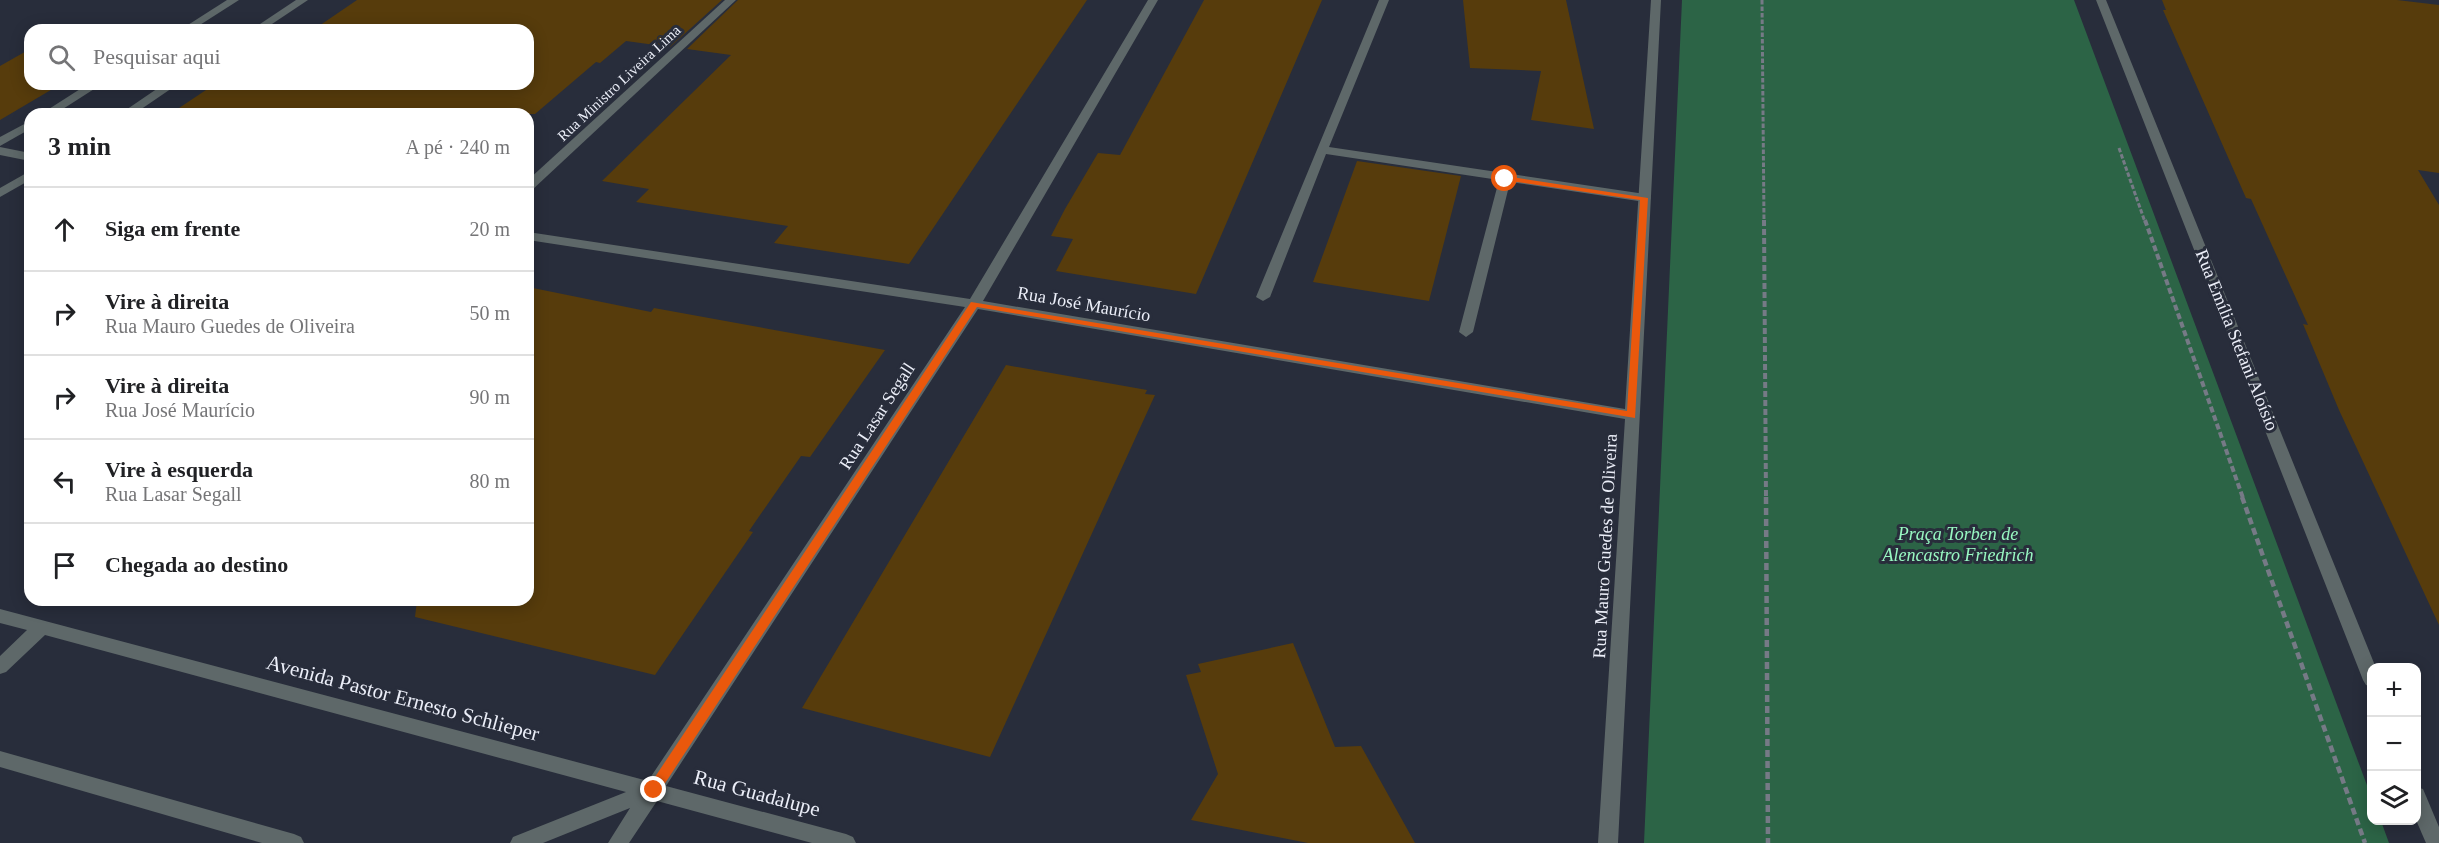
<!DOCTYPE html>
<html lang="pt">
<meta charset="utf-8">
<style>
:root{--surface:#fff;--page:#f6f6f6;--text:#202124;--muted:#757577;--line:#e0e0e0}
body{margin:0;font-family:"Times New Roman",serif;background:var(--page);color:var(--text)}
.controls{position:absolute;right:18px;bottom:18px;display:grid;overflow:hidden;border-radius:12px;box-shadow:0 3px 15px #0003}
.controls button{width:54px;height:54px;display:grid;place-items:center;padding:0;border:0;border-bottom:2px solid var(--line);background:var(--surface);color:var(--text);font:30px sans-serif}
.stop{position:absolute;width:18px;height:18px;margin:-14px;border:4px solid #ea580c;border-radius:50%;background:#fff}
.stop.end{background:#ea580c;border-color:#fff;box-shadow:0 2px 6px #0008}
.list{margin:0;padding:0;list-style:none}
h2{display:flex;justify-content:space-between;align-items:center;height:78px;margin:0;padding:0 24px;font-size:26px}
h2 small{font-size:20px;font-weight:400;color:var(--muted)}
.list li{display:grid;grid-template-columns:39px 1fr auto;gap:18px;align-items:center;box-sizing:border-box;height:84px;padding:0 24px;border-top:2px solid var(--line)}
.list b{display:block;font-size:22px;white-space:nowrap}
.list p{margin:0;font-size:20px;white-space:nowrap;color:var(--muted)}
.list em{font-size:20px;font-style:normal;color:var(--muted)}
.icon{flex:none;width:33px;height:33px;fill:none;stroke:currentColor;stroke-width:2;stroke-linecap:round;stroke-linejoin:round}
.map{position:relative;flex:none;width:2439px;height:843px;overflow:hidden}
.search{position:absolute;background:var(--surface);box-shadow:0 3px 15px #0003;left:24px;top:24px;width:510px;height:66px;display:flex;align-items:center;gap:15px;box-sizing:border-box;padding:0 21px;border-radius:18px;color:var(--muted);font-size:22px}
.panel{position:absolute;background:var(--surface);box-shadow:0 3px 15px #0003;left:24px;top:108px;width:510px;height:498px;border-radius:18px}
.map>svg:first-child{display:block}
.green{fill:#2c6446}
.building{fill:#573c0c}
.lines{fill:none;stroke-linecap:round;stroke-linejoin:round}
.path-far2{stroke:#767a86;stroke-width:3;stroke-dasharray:4.5 2;stroke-linecap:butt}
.path-far1{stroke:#767a86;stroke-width:4;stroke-dasharray:6 3;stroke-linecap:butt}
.path{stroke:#767a86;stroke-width:4.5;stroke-dasharray:7 4;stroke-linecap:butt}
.service{fill:#5e6869;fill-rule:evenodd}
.minor{fill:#5e6869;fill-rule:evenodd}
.tertiary{fill:#5e6869;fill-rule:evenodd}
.route{fill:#ea580c}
.labels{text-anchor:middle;stroke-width:6;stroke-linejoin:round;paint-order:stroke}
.far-street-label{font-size:15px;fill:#ebeef8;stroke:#282d3b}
.street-label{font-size:18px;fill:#ebeef8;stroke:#282d3b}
.park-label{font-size:18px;font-style:italic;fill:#98f8c2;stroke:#282d3b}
.near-street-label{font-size:21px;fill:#ebeef8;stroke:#282d3b}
</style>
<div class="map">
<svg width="2439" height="843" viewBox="0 0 2439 843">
<rect width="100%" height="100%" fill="#282d3b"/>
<polygon class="green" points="1682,0 2074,0 2371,796 2372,820 2381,821 2389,843 1644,843"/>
<g class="building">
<polygon points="357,0 722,0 670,47 626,41 600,63 596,62 535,114 170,114 215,84 528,84 528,30 313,30"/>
<polygon points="738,0 1087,0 909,264 774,243 788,226 636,202 649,189 602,181 731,55 687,49"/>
<polygon points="1204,0 1322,0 1196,294 1056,271 1073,239 1051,236 1065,209 1098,153 1120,155"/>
<polygon points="1463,0 1566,0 1594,129 1531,120 1541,71 1470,68"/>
<polygon points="2162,0 2397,0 2439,5 2439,173 2418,170 2439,205 2439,625 2339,410 2303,324 2308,325 2251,199 2246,198 2163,10 2166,10"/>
<polygon points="30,49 30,84 61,84 0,120 0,66"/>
<polygon points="1357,161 1461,176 1429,301 1313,282"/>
<polygon points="528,287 651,312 654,308 885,350 810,457 801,456 749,531 753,532 655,675 415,617 417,600 528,600"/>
<polygon points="1006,365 1147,390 1145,394 1155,395 990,757 802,708"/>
<polygon points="1293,643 1335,747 1361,746 1415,843 1308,843 1191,820 1218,774 1186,675 1201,672 1198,664"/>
</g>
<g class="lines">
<g class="path-far2">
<polyline points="1762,0 1764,222"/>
<polyline points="2119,148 2145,222"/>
</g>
<g class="path-far1">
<polyline points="1764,220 1766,498"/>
<polyline points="2145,220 2243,498"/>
</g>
<g class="path">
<polyline points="1766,497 1768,843"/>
<polyline points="2242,497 2365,843"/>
</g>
<polygon class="service" points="1379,0 1389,0 1329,147 1645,194 1651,198 1645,202 1510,182 1473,332 1466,337 1459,332 1499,180 1326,154 1270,297 1263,301 1256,297"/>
<g class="minor">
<polygon points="725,0 736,0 532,190 528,191 528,180"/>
<polygon points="1148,0 1158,0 983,301 1625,409 1651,0 1661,0 1618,843 1598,843 1625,419 978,309 666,786 846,834 853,837 856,843 812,843 657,801 629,843 608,843 630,808 543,843 510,843 513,837 626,792 45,635 6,672 0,674 0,656 27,630 0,623 0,609 648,781 965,307 528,240 528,232 970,299"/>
<polygon points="2096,0 2106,0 2376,668 2372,668 2372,687 2366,685 2363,680"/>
<polygon points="0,147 30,153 30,161 0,155"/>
<polygon points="0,751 294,834 301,837 304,843 262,843 0,767"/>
<polygon points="2416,787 2423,789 2439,827 2439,843 2426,843 2416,820"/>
</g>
<g class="tertiary">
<polygon points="227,0 239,0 192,30 180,30"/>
<polygon points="296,0 308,0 263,30 251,30"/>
<polygon points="88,84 102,84 55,114 41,114"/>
<polygon points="164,84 178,84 134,114 120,114"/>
<polygon points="30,121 30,129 0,146 0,137"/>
<polygon points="30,171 30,180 0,197 0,188"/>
</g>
</g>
<polygon class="route" points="1505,176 1648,198 1635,418 977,307 658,794 649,794 648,790 649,786 971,302 1627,411 1640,200 1503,180 1503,177"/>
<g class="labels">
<g class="far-street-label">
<text transform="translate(619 83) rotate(-43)" y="5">Rua Ministro Liveira Lima</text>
</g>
<g class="street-label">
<text transform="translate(1084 304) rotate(10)" y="6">Rua José Maurício</text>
<text transform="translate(2237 340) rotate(68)" y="6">Rua Emília Stefani Aloísio</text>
<text transform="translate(877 416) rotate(-57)" y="6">Rua Lasar Segall</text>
<text transform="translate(1605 546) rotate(-87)" y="6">Rua Mauro Guedes de Oliveira</text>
</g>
<g class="park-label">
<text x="1958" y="540">Praça Torben de<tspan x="1958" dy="21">Alencastro Friedrich</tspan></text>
</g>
<g class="near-street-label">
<text transform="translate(403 698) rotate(15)" y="7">Avenida Pastor Ernesto Schlieper</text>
<text transform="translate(757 793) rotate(15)" y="7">Rua Guadalupe</text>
</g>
</g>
</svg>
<div class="controls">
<button>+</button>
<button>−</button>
<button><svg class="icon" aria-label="layers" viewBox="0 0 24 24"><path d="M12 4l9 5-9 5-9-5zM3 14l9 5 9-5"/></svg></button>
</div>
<div class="stop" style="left:1505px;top:179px"></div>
<div class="stop end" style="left:654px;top:790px"></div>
<div class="search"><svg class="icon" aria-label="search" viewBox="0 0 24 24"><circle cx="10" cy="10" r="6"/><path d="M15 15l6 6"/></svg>Pesquisar aqui</div>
<section class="panel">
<h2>3 min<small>A pé · 240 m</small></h2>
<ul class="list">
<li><svg class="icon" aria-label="ahead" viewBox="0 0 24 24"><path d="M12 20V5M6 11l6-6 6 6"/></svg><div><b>Siga em frente</b></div><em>20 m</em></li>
<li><svg class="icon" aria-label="right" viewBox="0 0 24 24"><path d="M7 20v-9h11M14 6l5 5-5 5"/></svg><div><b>Vire à direita</b><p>Rua Mauro Guedes de Oliveira</p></div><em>50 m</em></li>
<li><svg class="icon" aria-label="right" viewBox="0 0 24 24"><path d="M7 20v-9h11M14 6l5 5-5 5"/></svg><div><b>Vire à direita</b><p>Rua José Maurício</p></div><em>90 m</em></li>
<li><svg class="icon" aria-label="left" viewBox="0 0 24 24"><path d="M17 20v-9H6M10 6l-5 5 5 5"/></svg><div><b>Vire à esquerda</b><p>Rua Lasar Segall</p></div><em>80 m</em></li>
<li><svg class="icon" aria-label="arrive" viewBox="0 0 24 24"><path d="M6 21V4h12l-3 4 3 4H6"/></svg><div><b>Chegada ao destino</b></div></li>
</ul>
</section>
</div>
